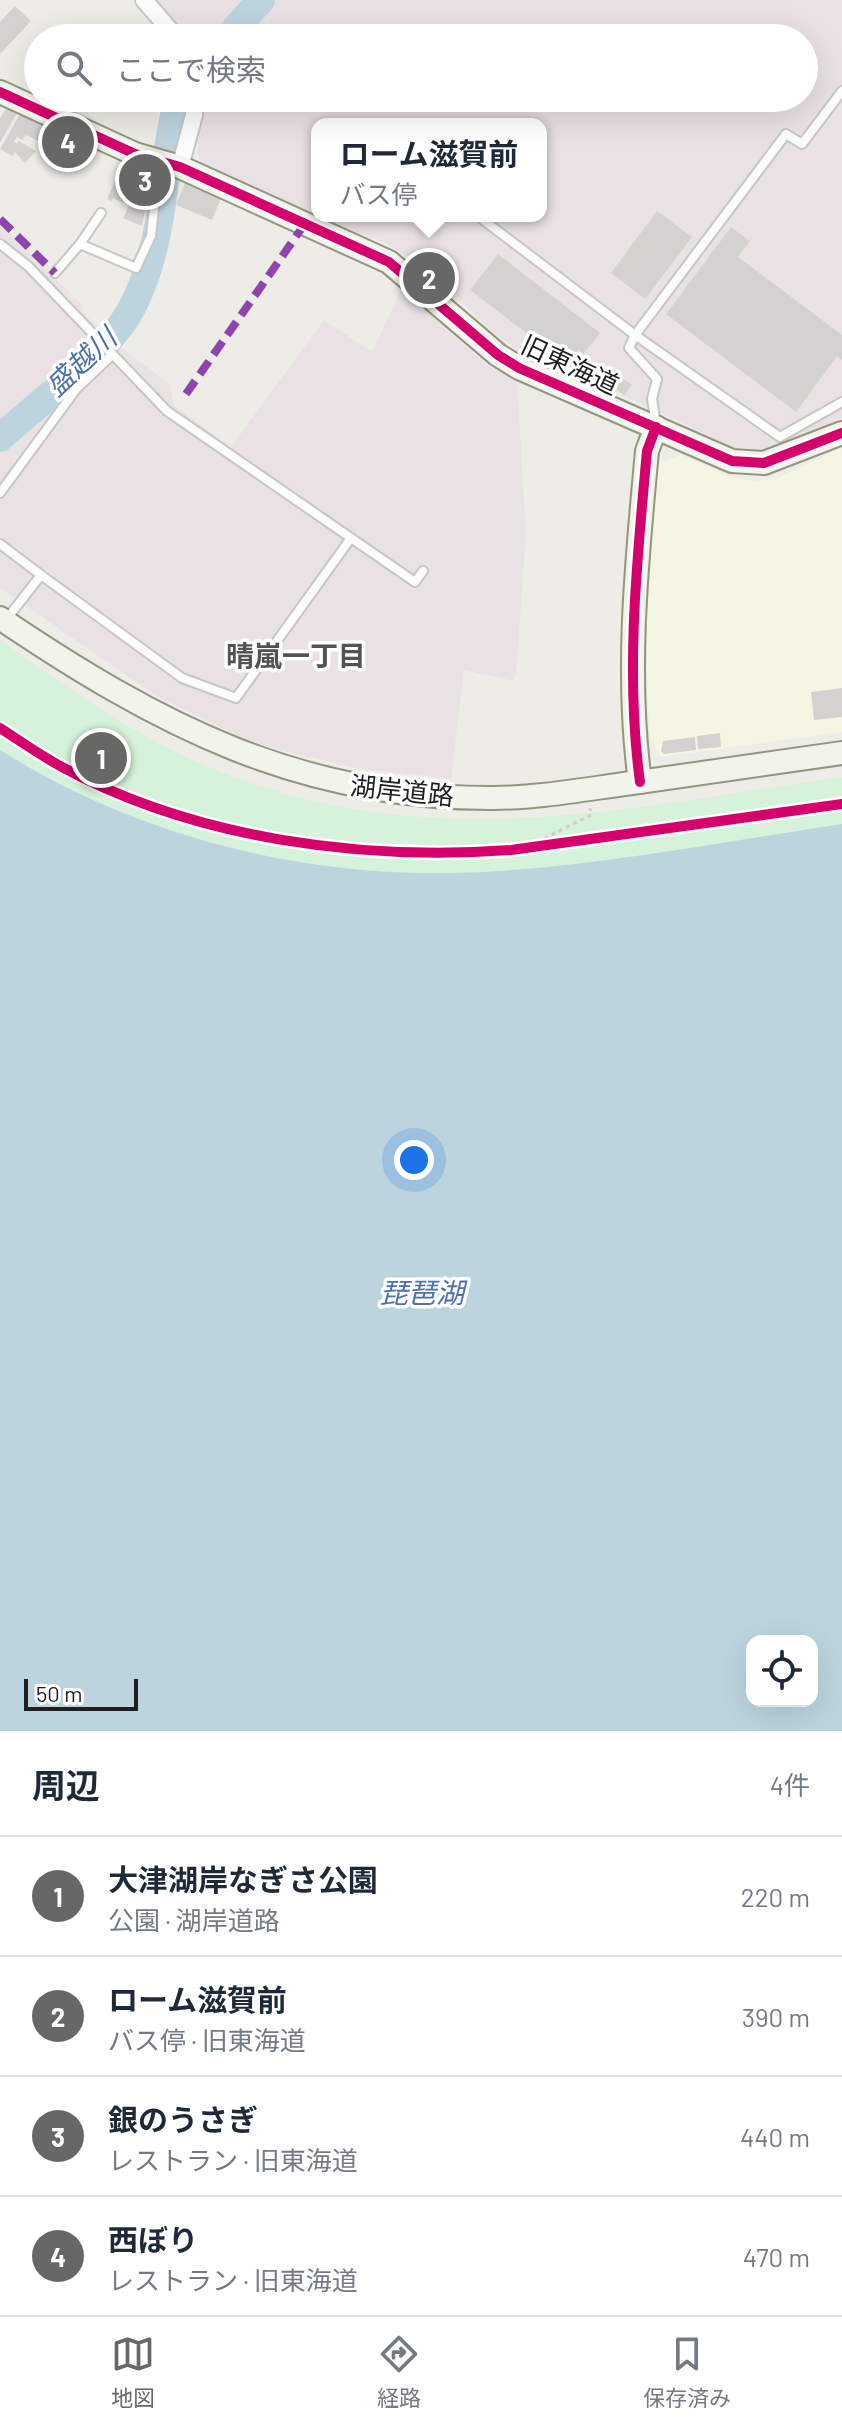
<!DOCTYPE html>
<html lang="ja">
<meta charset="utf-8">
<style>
:root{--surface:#fff;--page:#f2f2f3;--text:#1f2937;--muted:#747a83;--line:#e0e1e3;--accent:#676765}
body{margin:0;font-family:Barlow,"Noto Sans JP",sans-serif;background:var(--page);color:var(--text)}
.controls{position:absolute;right:24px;bottom:24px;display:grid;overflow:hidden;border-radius:16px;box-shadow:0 8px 32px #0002}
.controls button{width:72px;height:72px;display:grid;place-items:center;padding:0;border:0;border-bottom:2px solid var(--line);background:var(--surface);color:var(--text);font:40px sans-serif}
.scale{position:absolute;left:24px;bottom:20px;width:114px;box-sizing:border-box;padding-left:8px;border:4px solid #1f1f1f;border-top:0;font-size:22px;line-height:28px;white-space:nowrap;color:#1f1f1f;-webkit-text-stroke:6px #fff;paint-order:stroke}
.you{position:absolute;left:414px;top:1160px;width:28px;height:28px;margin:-20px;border:6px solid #fff;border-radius:50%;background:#1a73e8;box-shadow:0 0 0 12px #1a73e833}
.badge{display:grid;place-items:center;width:52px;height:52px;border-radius:50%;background:var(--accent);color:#fff;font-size:26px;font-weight:700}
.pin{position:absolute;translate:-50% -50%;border:4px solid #fff;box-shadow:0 2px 8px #0006}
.popup{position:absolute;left:311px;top:118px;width:236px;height:104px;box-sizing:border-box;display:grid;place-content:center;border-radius:16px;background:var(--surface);filter:drop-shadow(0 2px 6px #0005);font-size:26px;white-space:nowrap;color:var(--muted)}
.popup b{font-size:30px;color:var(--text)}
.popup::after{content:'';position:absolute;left:50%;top:100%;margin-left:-16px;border:16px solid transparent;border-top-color:var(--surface)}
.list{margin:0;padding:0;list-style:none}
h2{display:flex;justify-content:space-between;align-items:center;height:104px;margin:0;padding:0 32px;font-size:34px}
h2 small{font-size:26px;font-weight:400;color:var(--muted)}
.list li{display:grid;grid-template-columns:52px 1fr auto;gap:24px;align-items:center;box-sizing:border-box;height:120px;padding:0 32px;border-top:2px solid var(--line)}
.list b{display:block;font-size:30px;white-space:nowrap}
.list p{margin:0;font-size:26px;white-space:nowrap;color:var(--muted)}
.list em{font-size:26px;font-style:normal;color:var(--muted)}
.icon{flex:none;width:44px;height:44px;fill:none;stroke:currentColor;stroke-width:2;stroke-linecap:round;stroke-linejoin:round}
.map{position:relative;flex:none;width:842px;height:1731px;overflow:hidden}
.search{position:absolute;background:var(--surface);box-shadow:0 8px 32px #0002;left:24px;right:24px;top:24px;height:88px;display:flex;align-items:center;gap:20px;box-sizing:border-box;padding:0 28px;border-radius:44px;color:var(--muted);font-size:30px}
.sheet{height:584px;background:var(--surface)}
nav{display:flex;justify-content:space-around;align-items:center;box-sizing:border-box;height:112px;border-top:2px solid var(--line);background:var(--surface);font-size:22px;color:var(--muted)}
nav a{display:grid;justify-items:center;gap:4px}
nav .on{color:var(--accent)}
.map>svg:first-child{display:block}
.industrial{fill:#eae1e5;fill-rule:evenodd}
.education{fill:#f4f6e3}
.park{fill:#d6f2da}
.water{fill:#bdd4df;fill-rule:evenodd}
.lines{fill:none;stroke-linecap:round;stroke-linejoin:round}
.river{stroke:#bdd4df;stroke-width:28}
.building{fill:#d4d2ce}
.lane-casing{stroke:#c6c6c3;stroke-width:12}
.street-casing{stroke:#c6c6c3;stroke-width:20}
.secondary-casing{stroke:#929680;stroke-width:26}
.path{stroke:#d6cbc7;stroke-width:3;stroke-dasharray:4 4;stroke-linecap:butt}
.lane{stroke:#fcfcfb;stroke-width:8}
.street{stroke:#fcfcfb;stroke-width:16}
.secondary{stroke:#f2f3eb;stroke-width:22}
.quiet{stroke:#8e44ad;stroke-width:8;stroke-dasharray:16 8;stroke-linecap:butt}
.cycleway-casing{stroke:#fff;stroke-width:15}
.cycleway{stroke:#d6006c;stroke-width:10}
.labels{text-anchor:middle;stroke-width:7;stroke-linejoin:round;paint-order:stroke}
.street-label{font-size:26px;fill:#1f1f1f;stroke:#fff}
.water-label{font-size:28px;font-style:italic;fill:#4f71ab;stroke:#fff}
.neighbourhood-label{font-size:28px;font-weight:bold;fill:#525252;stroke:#fff}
</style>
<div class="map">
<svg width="842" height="1731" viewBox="0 0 842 1731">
<rect width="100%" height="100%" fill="#edece7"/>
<g class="industrial">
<path d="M156,0H842V418L766,450L735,448L608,388L526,357L491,331L430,269L383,242L319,219L210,169L201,163L197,152L203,98H804V38H188ZM317,124H541V216H317Z"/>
<polygon points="0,224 82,305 83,313 114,342 170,384 174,406 231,447 324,320 372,352 401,290 487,365 517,383 526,533 516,674 514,681 464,670 451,779 355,768 276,749 239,736 155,695 0,588"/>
</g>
<polygon class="education" points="842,448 842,732 661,757 650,739 647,693 647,614 657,458 661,456 664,462 681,455 734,478 756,481 779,477"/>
<path class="park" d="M0,640C74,692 148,746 234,777C442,854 631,807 842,777V824C728,841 614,863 499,871C325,883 148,843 0,750Z"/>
<path class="water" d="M0,750C148,843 325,883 499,871C614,863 728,841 842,824V1731H0ZM752,1641H812V1701H752Z"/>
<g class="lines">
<g class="river">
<polyline points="227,38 261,0"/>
<polyline points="167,154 177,98"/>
<path d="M0,438C39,402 89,368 121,325C149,287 160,226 165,180"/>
</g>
</g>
<g class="building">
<polygon points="15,6 31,21 0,54 0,22"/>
<polygon points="7,107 17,113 0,143 0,118"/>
<polygon points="20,114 53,130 45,144 26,135 22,140 17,137 14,141 17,144 19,141 36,151 25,163 15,152 13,156 0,149"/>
<polygon points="61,133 69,138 57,158 45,150"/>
<polygon points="122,166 136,175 124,203 113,198 112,201 107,199"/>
<polygon points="136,180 150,186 142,226 123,218 135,194 130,193"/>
<polygon points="185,183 221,198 212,220 176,205"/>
<polygon points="657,211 692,237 645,299 611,273"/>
<polygon points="731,227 750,241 738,257 842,335 842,360 837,356 796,412 666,314"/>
<polygon points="498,254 600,333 572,368 470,290"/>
<polygon points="621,377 632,385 624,395 611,385"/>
<polygon points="842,688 842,717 814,720 811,692"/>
<polygon points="720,733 721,747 698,749 697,736"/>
<polygon points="695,737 696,750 664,754 661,751 663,741"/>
</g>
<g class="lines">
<defs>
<g id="lane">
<polyline points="478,216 635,335 780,437 842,402"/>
<polyline points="0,244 28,266 167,411 351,538 236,698 182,678 41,575 6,620"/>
<polyline points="80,244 101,213"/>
<polyline points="55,273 80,244 136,268 151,236 159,163"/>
<polyline points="656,424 652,399 657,379 629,348 635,335 786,134 802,144 842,91"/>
<polyline points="0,493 77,388 112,355"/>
<polyline points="351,538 415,582 423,571"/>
<polyline points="0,544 41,575"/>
</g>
<g id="street">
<polyline points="144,0 177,38"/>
<polyline points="180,167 194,115 194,98"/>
</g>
<g id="secondary">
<polyline points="0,92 135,154 180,167 389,262 498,355 519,368 732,461 764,463 842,433"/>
<path d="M0,618C157,724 299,799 493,798C539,798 586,789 632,783C702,773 772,763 842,753"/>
<path d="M640,782C625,672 637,560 647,451L656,427"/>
</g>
</defs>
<use href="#lane" class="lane-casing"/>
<use href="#street" class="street-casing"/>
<use href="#secondary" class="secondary-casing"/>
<g class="path">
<polyline points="161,141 170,98"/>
<polyline points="523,849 591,815 590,808"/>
</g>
<use href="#lane" class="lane"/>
<use href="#street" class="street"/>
<use href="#secondary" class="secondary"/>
<g class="quiet">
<polyline points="0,219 55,273"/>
<polyline points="186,394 304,225"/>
</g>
<defs>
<g id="cycleway">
<polyline points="0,92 135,154 180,167 389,262 498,355 519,368 732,461 764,463 842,433"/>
<path d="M0,728C20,741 40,755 62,767C195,839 362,861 511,850L842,804"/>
<path d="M640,782C625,672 637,560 647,451L656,427"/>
</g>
</defs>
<use href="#cycleway" class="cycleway-casing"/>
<use href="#cycleway" class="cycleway"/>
</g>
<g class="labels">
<g class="street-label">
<text transform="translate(570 365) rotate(25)" y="9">旧東海道</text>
<text transform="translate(402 791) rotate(6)" y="9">湖岸道路</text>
</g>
<g class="water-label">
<text transform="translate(81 362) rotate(-43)" y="10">盛越川</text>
<text x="422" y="1303">琵琶湖</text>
</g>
<g class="neighbourhood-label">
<text x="296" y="666">晴嵐一丁目</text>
</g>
</g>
</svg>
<div class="controls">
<button><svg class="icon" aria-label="locate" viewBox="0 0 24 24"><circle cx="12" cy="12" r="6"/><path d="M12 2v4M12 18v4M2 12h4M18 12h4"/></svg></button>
</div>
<div class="scale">50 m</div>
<div class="you"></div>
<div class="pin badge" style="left:101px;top:758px">1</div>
<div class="pin badge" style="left:429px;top:278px">2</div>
<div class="popup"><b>ローム滋賀前</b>バス停</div>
<div class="pin badge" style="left:145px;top:180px">3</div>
<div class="pin badge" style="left:68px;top:142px">4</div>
<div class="search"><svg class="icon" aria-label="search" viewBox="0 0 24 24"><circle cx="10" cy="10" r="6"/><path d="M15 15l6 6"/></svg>ここで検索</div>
</div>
<section class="sheet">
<h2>周辺<small>4件</small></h2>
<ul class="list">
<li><span class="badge">1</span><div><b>大津湖岸なぎさ公園</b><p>公園 · 湖岸道路</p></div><em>220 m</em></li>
<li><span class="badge">2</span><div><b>ローム滋賀前</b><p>バス停 · 旧東海道</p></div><em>390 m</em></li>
<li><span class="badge">3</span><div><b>銀のうさぎ</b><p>レストラン · 旧東海道</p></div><em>440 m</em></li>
<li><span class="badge">4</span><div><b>西ぼり</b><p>レストラン · 旧東海道</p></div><em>470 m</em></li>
</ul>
</section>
<nav>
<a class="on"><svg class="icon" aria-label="map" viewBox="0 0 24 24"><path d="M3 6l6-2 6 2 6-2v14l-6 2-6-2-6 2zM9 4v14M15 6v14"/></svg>地図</a>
<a><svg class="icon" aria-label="directions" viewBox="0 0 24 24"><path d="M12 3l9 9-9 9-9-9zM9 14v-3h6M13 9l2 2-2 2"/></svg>経路</a>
<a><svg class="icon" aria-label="saved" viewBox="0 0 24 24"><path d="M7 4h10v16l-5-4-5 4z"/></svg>保存済み</a>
</nav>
